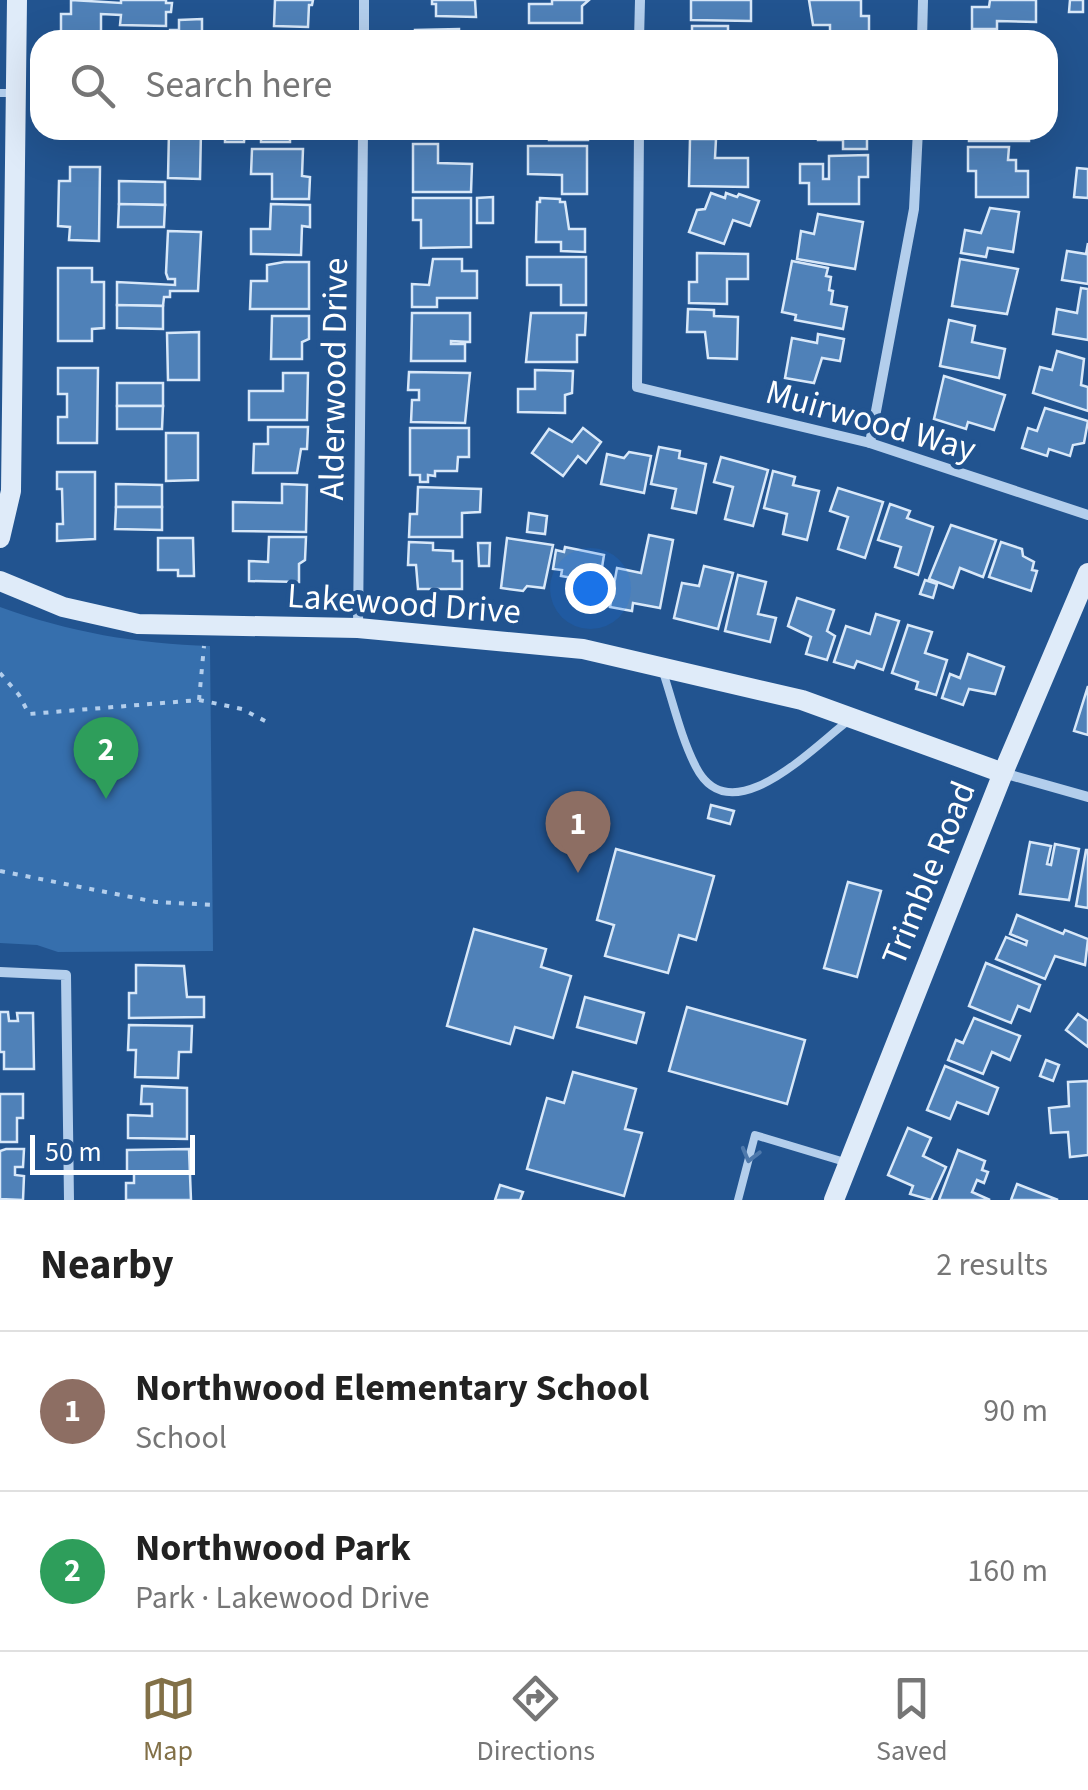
<!DOCTYPE html>
<meta charset="utf-8">
<style>
:root{--surface:#fff;--page:#f2f2f2;--text:#222;--muted:#767676;--line:#e0e0e0;--accent:#827047}
body{margin:0;font-family:"Source Sans 3",sans-serif;background:var(--page);color:var(--text)}
.scale{position:absolute;left:30px;bottom:25px;width:165px;box-sizing:border-box;padding-left:10px;border:5px solid #fff;border-top:0;font-size:28px;line-height:35px;white-space:nowrap;color:#fff;-webkit-text-stroke:8px #225490;paint-order:stroke}
.you{position:absolute;left:590px;top:588px;width:35px;height:35px;margin:-25px;border:8px solid #fff;border-radius:50%;background:#1a73e8;box-shadow:0 0 0 15px #1a73e833}
.badge{display:grid;place-items:center;width:65px;height:65px;border-radius:50%;background:var(--accent);color:#fff;font-size:32px;font-weight:700}
.pin{position:absolute;translate:-50% -82px;filter:drop-shadow(0 2px 5px #0008)}
.pin::after{content:'';position:absolute;top:52px;width:35px;height:30px;background:inherit;clip-path:polygon(0 0,100% 0,50% 100%)}
.list{margin:0;padding:0;list-style:none}
h2{display:flex;justify-content:space-between;align-items:center;height:130px;margin:0;padding:0 40px;font-size:42px}
h2 small{font-size:32px;font-weight:400;color:var(--muted)}
.list li{display:grid;grid-template-columns:65px 1fr auto;gap:30px;align-items:center;box-sizing:border-box;height:160px;padding:0 40px;border-top:2px solid var(--line)}
.list b{display:block;font-size:38px;white-space:nowrap}
.list p{margin:0;font-size:32px;white-space:nowrap;color:var(--muted)}
.list em{font-size:32px;font-style:normal;color:var(--muted)}
.icon{flex:none;width:55px;height:55px;fill:none;stroke:currentColor;stroke-width:2;stroke-linecap:round;stroke-linejoin:round}
.map{position:relative;flex:none;width:1088px;height:1200px;overflow:hidden}
.search{position:absolute;background:var(--surface);box-shadow:0 10px 40px #0002;left:30px;right:30px;top:30px;height:110px;display:flex;align-items:center;gap:25px;box-sizing:border-box;padding:0 35px;border-radius:30px;color:var(--muted);font-size:38px}
.sheet{height:450px;background:var(--surface)}
nav{display:flex;justify-content:space-around;align-items:center;box-sizing:border-box;height:140px;border-top:2px solid var(--line);background:var(--surface);font-size:28px;color:var(--muted)}
nav a{display:grid;justify-items:center;gap:5px}
nav .on{color:var(--accent)}
.map>svg:first-child{display:block}
.green{fill:#366fad}
.building{fill:#4f81b8;stroke:#d8e8f9;stroke-width:2.5}
.lines{fill:none;stroke-linecap:round;stroke-linejoin:round}
.path{stroke:#b3ceec;stroke-width:4;stroke-dasharray:5 8;stroke-linecap:butt}
.lane{stroke:#b3ceec;stroke-width:8}
.street{stroke:#b3ceec;stroke-width:10}
.secondary{stroke:#dfebf9;stroke-width:20}
.oneway{stroke:#4e79ac}
.labels{text-anchor:middle;stroke-width:9;stroke-linejoin:round;paint-order:stroke}
.street-label{font-size:35px;fill:#fff;stroke:#225490}
</style>
<div class="map">
<svg width="1088" height="1200" viewBox="0 0 1088 1200">
<rect width="100%" height="100%" fill="#225490"/>
<path class="green" d="M0,607C68,632 138,644 210,646L213,951L58,952L37,945L0,943Z"/>
<g class="building">
<polygon points="71,0 121,3 121,0 166,0 166,3 172,3 171,12 166,12 166,26 120,25 121,15 101,14 101,40 61,40 61,14 71,14"/>
<polygon points="275,0 313,0 312,5 309,5 308,27 274,26"/>
<polygon points="432,0 475,0 476,17 436,16 436,4 432,4"/>
<polygon points="552,0 589,0 582,6 582,23 529,23 529,4 552,4"/>
<polygon points="691,0 751,0 751,21 691,20"/>
<polygon points="809,0 861,0 861,16 869,16 869,39 830,38 830,25 813,25"/>
<polygon points="990,0 1036,0 1036,22 997,21 997,29 972,29 972,7 989,7"/>
<polygon points="1070,0 1083,0 1083,12 1069,12"/>
<polygon points="202,19 202,40 169,40 170,30 179,30 179,20"/>
<rect x="692" y="26" width="36" height="14"/>
<polygon points="459,29 459,40 415,40 415,30"/>
<polygon points="529,35 589,36 588,40 529,40"/>
<rect x="972" y="35" width="38" height="5"/>
<polygon points="66,130 113,130 113,137 66,136"/>
<polygon points="225,130 245,130 244,142 225,142"/>
<rect x="261" y="130" width="29" height="12"/>
<rect x="549" y="130" width="39" height="10"/>
<polygon points="818,130 867,130 867,149 843,149 843,140 818,140"/>
<rect x="969" y="130" width="60" height="11"/>
<polygon points="169,131 201,131 200,179 168,178"/>
<polygon points="690,139 716,139 715,158 748,158 748,187 689,186"/>
<polygon points="413,144 438,144 438,163 472,164 471,192 413,192"/>
<polygon points="528,146 587,146 587,194 562,194 562,175 528,174"/>
<polygon points="968,147 1009,147 1008,160 1016,160 1016,171 1028,171 1028,197 976,197 976,171 968,171"/>
<polygon points="252,149 303,149 302,176 310,177 309,199 272,199 272,174 251,174"/>
<polygon points="868,155 868,177 859,177 859,204 809,204 809,183 800,183 800,164 823,164 823,179 829,179 829,156"/>
<polygon points="70,167 100,167 99,241 69,240 70,227 58,226 59,181 70,181"/>
<polygon points="1077,168 1088,169 1088,198 1074,197"/>
<polygon points="119,181 165,182 165,205 119,204"/>
<polygon points="711,193 725,198 726,193 737,197 739,194 759,201 750,226 733,220 724,244 689,232 697,210 705,209"/>
<polygon points="493,197 493,223 477,223 477,198"/>
<polygon points="413,198 471,198 471,247 421,248 421,220 413,220"/>
<polygon points="540,198 560,199 560,202 565,202 569,229 585,229 585,252 561,251 561,242 536,242 537,202 540,202"/>
<polygon points="119,204 165,205 164,227 118,227"/>
<polygon points="271,204 310,205 310,227 302,226 301,255 251,254 251,229 270,229"/>
<polygon points="990,208 1019,212 1013,252 988,248 986,257 961,253 965,230 981,233"/>
<polygon points="818,214 863,222 855,269 797,259 801,231 814,234"/>
<polygon points="168,231 201,232 198,291 170,291 170,297 164,297 163,306 117,305 117,282 175,285 175,279 168,279 166,273"/>
<polygon points="1088,243 1088,284 1062,280 1067,251 1086,254"/>
<polygon points="697,253 748,254 748,279 727,279 727,304 689,303 689,282 697,282"/>
<polygon points="527,257 586,257 586,305 561,305 561,285 527,285"/>
<polygon points="433,259 462,259 462,271 477,271 477,298 437,298 437,307 412,307 412,284 429,285"/>
<polygon points="960,259 1018,269 1007,314 952,306"/>
<polygon points="792,261 828,268 826,276 831,277 829,290 833,291 831,304 847,307 843,329 795,320 796,315 782,312"/>
<polygon points="284,262 309,262 309,309 250,309 251,281 267,281 267,265"/>
<polygon points="58,268 92,268 92,282 104,282 104,328 92,329 92,341 58,341"/>
<polygon points="1081,288 1088,289 1088,340 1053,334 1057,309 1077,313"/>
<polygon points="117,305 163,306 163,329 117,328"/>
<polygon points="688,309 714,310 714,316 738,317 737,359 708,358 705,332 687,332"/>
<polygon points="412,313 470,313 470,342 451,341 451,344 465,344 465,361 411,361"/>
<polygon points="531,313 586,313 585,335 577,335 577,362 526,362"/>
<polygon points="272,316 309,316 309,339 302,342 302,359 271,359"/>
<polygon points="949,320 975,326 972,342 1005,349 999,378 940,366"/>
<polygon points="199,332 199,380 168,380 167,333"/>
<polygon points="818,334 844,339 840,361 822,358 814,383 785,378 792,338 817,343"/>
<polygon points="1057,351 1084,359 1081,385 1088,387 1088,411 1033,393 1040,367 1052,370"/>
<polygon points="58,368 98,368 97,443 58,443 58,417 67,417 67,394 58,394"/>
<polygon points="535,370 573,371 572,393 565,395 565,413 518,412 518,389 535,389"/>
<polygon points="409,372 470,373 465,423 411,422 412,400 419,400 419,390 408,390"/>
<polygon points="283,373 308,373 307,420 249,420 249,391 283,391"/>
<polygon points="944,376 1005,395 994,430 968,422 966,429 934,419"/>
<rect x="117" y="383" width="46" height="23"/>
<polygon points="117,406 163,406 162,429 117,429"/>
<polygon points="1045,408 1088,421 1084,443 1073,445 1070,456 1049,449 1047,456 1022,448 1028,428 1037,431"/>
<polygon points="268,427 308,427 307,449 301,449 297,473 253,473 254,444 268,444"/>
<polygon points="410,428 469,428 469,457 458,457 457,471 435,471 435,476 428,475 428,482 420,482 420,475 410,475"/>
<polygon points="583,428 601,442 586,463 578,456 563,476 532,453 549,429 572,442"/>
<polygon points="166,433 198,433 198,480 166,481"/>
<polygon points="659,447 680,451 679,458 706,464 696,513 672,508 676,489 651,484"/>
<polygon points="629,452 651,456 644,493 601,484 607,454 624,458"/>
<polygon points="721,457 768,470 753,526 725,519 733,487 714,482"/>
<polygon points="773,471 795,477 793,485 819,491 807,540 783,534 787,514 764,508"/>
<polygon points="57,472 95,472 95,539 57,541 57,524 63,524 62,489 57,489"/>
<polygon points="116,484 162,485 162,507 116,507"/>
<polygon points="282,484 307,485 306,532 233,531 233,502 282,503"/>
<polygon points="418,487 481,489 480,512 462,513 462,537 409,537 410,514 417,514"/>
<polygon points="838,488 883,502 865,558 838,549 848,517 830,511"/>
<polygon points="890,504 910,511 907,518 933,527 918,575 895,567 901,547 878,540"/>
<polygon points="116,507 162,507 162,530 115,529"/>
<polygon points="529,513 547,516 545,534 527,532"/>
<polygon points="951,525 996,540 983,577 960,568 953,588 929,579"/>
<polygon points="649,535 673,540 660,608 633,603 632,611 610,607 617,568 641,573"/>
<polygon points="269,537 306,537 305,560 299,564 299,582 249,581 249,561 268,562"/>
<polygon points="158,538 193,538 194,576 178,576 178,570 158,570"/>
<polygon points="507,538 553,545 544,588 527,586 523,591 501,588"/>
<polygon points="409,542 433,543 433,550 453,551 453,561 462,561 462,589 418,589 416,565 408,565"/>
<polygon points="1001,542 1022,549 1023,556 1034,562 1032,570 1037,571 1031,591 989,577"/>
<polygon points="478,543 490,543 489,566 479,566"/>
<polygon points="565,547 604,555 600,580 608,581 604,605 582,602 585,585 572,583 573,578 561,576 562,570 553,569 556,550 564,552"/>
<polygon points="704,566 733,573 718,629 674,618 682,583 699,586"/>
<polygon points="738,575 766,582 758,614 776,618 770,642 725,631"/>
<polygon points="925,580 937,584 933,598 920,594"/>
<polygon points="797,598 834,610 827,631 835,636 827,660 806,654 811,637 788,626"/>
<polygon points="876,614 899,621 883,670 857,661 854,668 834,662 846,626 870,634"/>
<polygon points="908,625 932,632 925,653 947,660 936,695 916,689 918,682 892,673"/>
<polygon points="968,654 1004,667 995,694 969,689 963,705 942,698 950,674 960,678"/>
<polygon points="1088,686 1088,735 1074,731"/>
<polygon points="711,805 734,811 730,824 708,818"/>
<polygon points="1030,842 1051,846 1047,864 1051,865 1055,844 1079,849 1069,900 1020,894"/>
<polygon points="616,849 714,876 696,940 679,935 668,973 605,956 614,925 597,920"/>
<polygon points="1086,850 1088,850 1088,908 1076,906"/>
<polygon points="848,882 881,891 857,977 824,968"/>
<polygon points="1017,915 1063,934 1065,930 1088,939 1085,965 1055,956 1045,979 996,959 1006,937 1026,945 1027,941 1010,934"/>
<polygon points="474,929 546,949 541,967 571,976 553,1038 515,1027 510,1044 447,1026"/>
<polygon points="986,963 1040,985 1030,1011 1018,1006 1011,1023 969,1006"/>
<polygon points="136,965 184,966 187,997 204,997 204,1017 129,1018 129,993 136,993"/>
<polygon points="585,997 644,1013 636,1043 577,1027"/>
<polygon points="687,1007 805,1040 787,1104 669,1071"/>
<polygon points="0,1012 8,1012 9,1021 18,1021 17,1013 33,1013 34,1069 4,1069 4,1052 0,1052"/>
<polygon points="1078,1014 1088,1021 1088,1047 1066,1030"/>
<polygon points="974,1018 1020,1036 1010,1060 992,1052 983,1074 948,1060 956,1040 963,1043"/>
<polygon points="129,1025 192,1026 191,1052 179,1052 178,1078 135,1077 136,1050 128,1050"/>
<polygon points="1046,1060 1059,1065 1053,1081 1040,1076"/>
<polygon points="945,1066 998,1088 988,1114 957,1102 950,1119 927,1110"/>
<polygon points="573,1072 636,1089 625,1129 642,1133 624,1196 527,1169 547,1098 564,1103"/>
<polygon points="1088,1081 1088,1155 1070,1157 1068,1132 1051,1133 1049,1108 1069,1106 1068,1082"/>
<polygon points="142,1086 187,1088 187,1139 128,1138 128,1115 152,1116 152,1104 141,1104"/>
<polygon points="0,1094 23,1094 23,1118 17,1118 17,1142 0,1142"/>
<polygon points="908,1128 931,1138 923,1156 946,1167 931,1200 910,1194 913,1186 888,1175"/>
<polygon points="6,1149 24,1149 23,1167 15,1167 15,1175 24,1176 23,1200 0,1199 0,1151"/>
<polygon points="189,1149 191,1200 126,1200 126,1183 134,1183 134,1172 127,1172 127,1150"/>
<polygon points="958,1150 985,1161 982,1170 988,1172 984,1183 977,1180 972,1192 990,1200 939,1200"/>
<polygon points="1017,1184 1058,1200 1011,1200"/>
<polygon points="500,1185 523,1192 520,1200 495,1200"/>
</g>
<g class="lines">
<g class="path">
<polyline points="0,673 19,695 29,714 199,700 242,709 269,723"/>
<polyline points="199,700 204,646"/>
<polyline points="0,871 156,902 216,905"/>
</g>
<g class="lane">
<polyline points="0,93 15,93"/>
<path d="M663,672C673,702 681,738 696,767C731,835 813,747 848,721"/>
<polyline points="738,1200 755,1135 848,1163"/>
</g>
<g class="street">
<polyline points="364,40 364,0"/>
<polyline points="639,40 640,0"/>
<polyline points="922,40 923,0"/>
<polyline points="639,130 637,387 870,443 1088,515"/>
<polyline points="870,443 914,209 918,130"/>
<polyline points="358,628 363,130"/>
<polyline points="1003,773 1088,797"/>
<polyline points="0,972 66,975 69,1200"/>
</g>
<g class="secondary">
<polyline points="0,538 11,491 17,0"/>
<polyline points="0,581 63,607 138,624 358,628 583,649 802,700 1003,773"/>
<polyline points="834,1200 1003,773 1088,573"/>
</g>
</g>
<defs><path id="oneway-chevron" d="M-2-3.5L2.5 0L-2 3.5" fill="none" stroke-width="1.6" stroke-linecap="round" stroke-linejoin="round" transform="scale(2.5)"/></defs>
<use class="oneway" href="#oneway-chevron" transform="translate(750 1155) rotate(105)"/>
<g class="labels">
<g class="street-label">
<text transform="translate(333 379) rotate(-89)" y="12">Alderwood Drive</text>
<text transform="translate(871 420) rotate(16)" y="12">Muirwood Way</text>
<text transform="translate(404 603) rotate(4)" y="12">Lakewood Drive</text>
<text transform="translate(928 873) rotate(-68)" y="12">Trimble Road</text>
</g>
</g>
</svg>
<div class="scale">50 m</div>
<div class="you"></div>
<div class="pin badge" style="left:578px;top:873px;background:#8d6e63">1</div>
<div class="pin badge" style="left:106px;top:799px;background:#2e9e5b">2</div>
<div class="search"><svg class="icon" aria-label="search" viewBox="0 0 24 24"><circle cx="10" cy="10" r="6"/><path d="M15 15l6 6"/></svg>Search here</div>
</div>
<section class="sheet">
<h2>Nearby<small>2 results</small></h2>
<ul class="list">
<li><span class="badge" style="background:#8d6e63">1</span><div><b>Northwood Elementary School</b><p>School</p></div><em>90 m</em></li>
<li><span class="badge" style="background:#2e9e5b">2</span><div><b>Northwood Park</b><p>Park · Lakewood Drive</p></div><em>160 m</em></li>
</ul>
</section>
<nav>
<a class="on"><svg class="icon" aria-label="map" viewBox="0 0 24 24"><path d="M3 6l6-2 6 2 6-2v14l-6 2-6-2-6 2zM9 4v14M15 6v14"/></svg>Map</a>
<a><svg class="icon" aria-label="directions" viewBox="0 0 24 24"><path d="M12 3l9 9-9 9-9-9zM9 14v-3h6M13 9l2 2-2 2"/></svg>Directions</a>
<a><svg class="icon" aria-label="saved" viewBox="0 0 24 24"><path d="M7 4h10v16l-5-4-5 4z"/></svg>Saved</a>
</nav>
